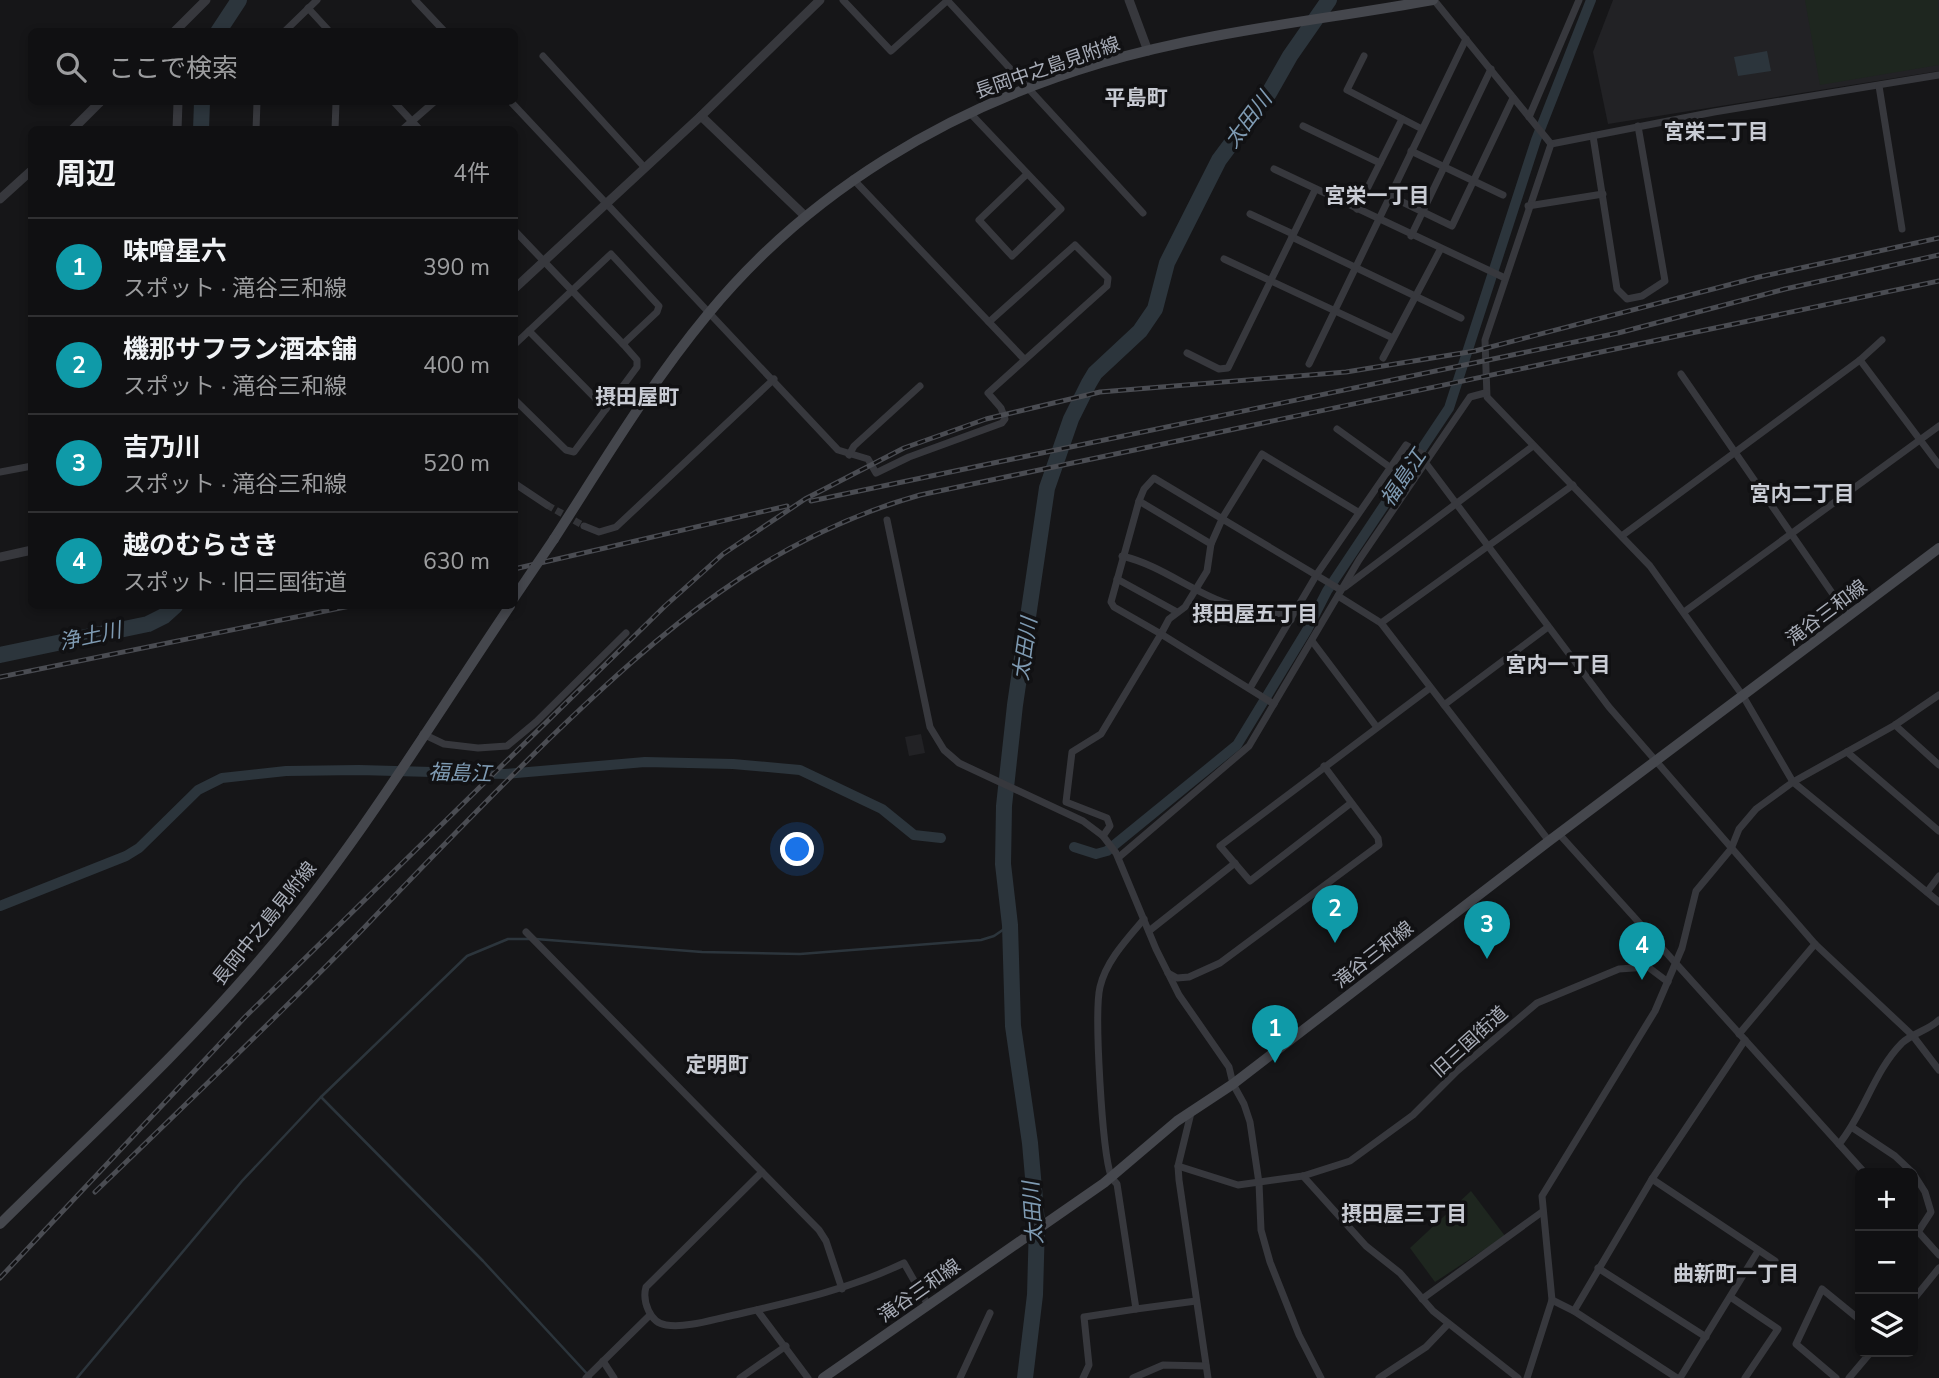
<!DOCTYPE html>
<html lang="ja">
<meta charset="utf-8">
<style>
:root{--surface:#101012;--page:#1e1e20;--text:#f1f3f6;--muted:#9c9d9f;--line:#303032;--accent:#1a73e8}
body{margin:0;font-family:"Nunito Sans","Noto Sans JP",sans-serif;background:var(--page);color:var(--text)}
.controls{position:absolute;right:21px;bottom:21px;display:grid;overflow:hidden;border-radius:10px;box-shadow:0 4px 10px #0003}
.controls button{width:63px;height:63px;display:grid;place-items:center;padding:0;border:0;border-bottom:2px solid var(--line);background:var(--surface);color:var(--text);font:35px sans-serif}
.you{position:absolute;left:798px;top:850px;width:24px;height:24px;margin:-18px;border:5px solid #fff;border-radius:50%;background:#1a73e8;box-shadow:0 0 0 10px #1a73e833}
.badge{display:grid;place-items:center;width:46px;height:46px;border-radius:50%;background:var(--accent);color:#fff;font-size:23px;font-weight:700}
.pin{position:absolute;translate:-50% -58px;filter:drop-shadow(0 2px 4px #0008)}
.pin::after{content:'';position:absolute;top:37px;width:24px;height:21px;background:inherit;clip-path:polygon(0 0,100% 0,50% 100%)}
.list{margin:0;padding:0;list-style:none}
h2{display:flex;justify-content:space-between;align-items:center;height:91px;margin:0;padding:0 28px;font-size:30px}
h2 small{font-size:23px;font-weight:400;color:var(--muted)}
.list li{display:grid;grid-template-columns:46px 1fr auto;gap:21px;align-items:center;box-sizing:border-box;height:98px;padding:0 28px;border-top:2px solid var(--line)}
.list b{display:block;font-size:26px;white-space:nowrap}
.list p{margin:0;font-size:23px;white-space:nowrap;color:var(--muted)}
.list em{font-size:23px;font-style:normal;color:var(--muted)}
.icon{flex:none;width:38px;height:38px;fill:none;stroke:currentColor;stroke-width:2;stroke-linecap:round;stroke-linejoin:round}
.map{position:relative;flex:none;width:1939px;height:1378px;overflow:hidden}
.search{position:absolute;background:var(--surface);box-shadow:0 4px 10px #0003;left:28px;top:28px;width:490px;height:77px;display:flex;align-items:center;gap:18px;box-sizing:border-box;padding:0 24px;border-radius:10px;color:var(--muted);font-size:26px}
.panel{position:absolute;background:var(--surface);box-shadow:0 4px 10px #0003;left:28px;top:126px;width:490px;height:483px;border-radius:10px}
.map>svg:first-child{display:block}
.built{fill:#222225}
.green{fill:#1e261f}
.water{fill:#2c353c}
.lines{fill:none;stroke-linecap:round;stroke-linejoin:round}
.stream{stroke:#2c353c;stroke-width:2.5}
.canal{stroke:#2c353c;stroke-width:10}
.river{stroke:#2c353c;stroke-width:16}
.minor-tunnel{stroke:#333438;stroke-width:7;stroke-dasharray:7 3.5;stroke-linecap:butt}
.minor{stroke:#37383d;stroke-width:7}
.tertiary{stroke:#37383d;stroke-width:9}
.secondary{stroke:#45474d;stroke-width:10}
.rail-casing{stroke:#4a4c52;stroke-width:5}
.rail{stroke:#111113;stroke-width:2.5;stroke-dasharray:8;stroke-linecap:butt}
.secondary-bridge{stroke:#45474d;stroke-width:10}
.labels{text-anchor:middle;stroke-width:7;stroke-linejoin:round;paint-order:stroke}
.street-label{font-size:19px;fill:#a8adb8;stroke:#111113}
.neighbourhood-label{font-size:21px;font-weight:bold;fill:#c9ccd4;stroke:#111113}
.water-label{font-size:21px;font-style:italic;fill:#7f9bb3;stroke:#111113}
</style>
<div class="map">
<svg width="1939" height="1378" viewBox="0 0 1939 1378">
<rect width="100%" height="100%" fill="#161618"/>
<g class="built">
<polygon points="1613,0 1939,0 1939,71 1608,124 1593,52"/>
<polygon points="921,734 925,753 909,756 905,737"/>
</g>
<g class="green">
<polygon points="1805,0 1938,0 1939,65 1820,85"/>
<polygon points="1471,1191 1505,1236 1435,1282 1410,1248"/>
</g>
<polygon class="water" points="1767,51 1771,71 1738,76 1734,57"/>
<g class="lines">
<g class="stream">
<polyline points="536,939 702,952 800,954 981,940 994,936 1010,925"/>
<polyline points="321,1097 483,1261 591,1378"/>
<polyline points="77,1378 242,1181 321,1097 467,956 508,939 529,939"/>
</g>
<g class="canal">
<polyline points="1074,847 1096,854 1107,851 1237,745 1307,630 1327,591 1449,408 1536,140 1591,0"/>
<polyline points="0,906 126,856 139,848 198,790 222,778 286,771 359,770 505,774 645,762 733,764 800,770 882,809 914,835 941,838"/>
</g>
<g class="river">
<polyline points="218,32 239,0"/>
<polyline points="201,130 202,102"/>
<polyline points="0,655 148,624 164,616 175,606"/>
<polyline points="1025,1378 1035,1295 1037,1223 1030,1143 1013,1026 1010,925 1003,864 1004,806 1015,705 1047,488 1071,419 1089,383 1095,373 1140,331 1155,309 1167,263 1219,160 1269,93 1290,56 1329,0"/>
</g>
<polyline class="minor-tunnel" points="547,505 584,526"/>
<g class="minor">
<polyline points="415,0 445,32"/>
<polyline points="843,0 891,51 948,0"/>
<polyline points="947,0 1143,213"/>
<polyline points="1434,0 1551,144 1714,112 1939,75"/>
<polyline points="308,8 330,32"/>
<polyline points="284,32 317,0"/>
<polyline points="543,56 645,168"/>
<polyline points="1364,56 1347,90 1422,129"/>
<polyline points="1879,86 1902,229"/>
<polyline points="394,102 420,130"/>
<polyline points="511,102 838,450 868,459 876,473 909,457 1002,423 1005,419 1001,408 988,393 1107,286 1108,278 1075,245 989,322"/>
<polyline points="970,113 1061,209 1012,256 979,220 1027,174"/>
<polyline points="1529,117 1579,0"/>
<polyline points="1303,126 1380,163"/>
<polyline points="256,130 257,102"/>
<polyline points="335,130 336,102"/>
<polyline points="402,130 434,102"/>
<polyline points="1593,136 1617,289 1627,299 1642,296 1665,281 1638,126"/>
<polyline points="1551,144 1485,340 1487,397 1650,566 1743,696 1793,782 1939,902"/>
<polyline points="1411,151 1503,195"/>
<polyline points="1274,169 1505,278"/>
<polyline points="853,179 1024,359"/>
<polyline points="1390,196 1452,226 1513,98"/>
<polyline points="1528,206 1603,194"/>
<polyline points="1357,209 1402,119"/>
<polyline points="1250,214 1293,234"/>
<polyline points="514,230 623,344"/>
<polyline points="1411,236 1491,69"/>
<polyline points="1292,237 1461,318"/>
<polyline points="1224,259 1393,338"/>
<polyline points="529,331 606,409"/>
<polyline points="514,345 611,254 659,306 657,312 623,344 637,360 637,367 574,452 566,450 514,399"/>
<polyline points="1187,353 1219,369 1228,368 1315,190"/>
<polyline points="1383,358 1440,250"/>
<polyline points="1860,360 1939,465"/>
<polyline points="1309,364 1466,39"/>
<polyline points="1681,374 1848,616"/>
<polyline points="1337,429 1391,468"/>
<polyline points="849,455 854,446 920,386"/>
<polyline points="1425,462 1609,707 1815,944 1913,1036 1939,1070"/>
<polyline points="0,472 32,466"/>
<polyline points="514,483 547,505"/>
<polyline points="1139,501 1211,544"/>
<polyline points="887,520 930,727 944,750 959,763 1083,821 1103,836 1116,853 1156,949 1179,995 1229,1067 1233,1084 1244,1104 1250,1122 1259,1183 1261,1230 1270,1262 1299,1335 1321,1378"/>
<polyline points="584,526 599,532 616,527 774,379"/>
<polyline points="1623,535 1860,360 1882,340"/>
<path d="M1122,556C1160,565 1188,589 1223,602C1249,612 1262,601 1291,620"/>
<polyline points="1117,579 1177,612"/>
<polyline points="1345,587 1533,446"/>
<polyline points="1341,590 1154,478 1144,489 1139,501 1111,602 1114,607 1161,634 1169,619 1185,607 1207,571 1211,544 1223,517 1262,454 1358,512"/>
<polyline points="1338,596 1381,623 1549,841"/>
<polyline points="1684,612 1939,426"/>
<polyline points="1381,623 1573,485"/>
<polyline points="1312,641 1376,726"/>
<polyline points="1250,688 1317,574 1406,445 1428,457"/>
<polyline points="1444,705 1548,627"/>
<polyline points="1895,725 1939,765"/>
<polyline points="423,734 444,744 478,748 507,746 536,722 626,633"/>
<polyline points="1847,752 1939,831"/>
<polyline points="1351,803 1250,881 1220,846 1430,688"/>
<polyline points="1560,835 1865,1173"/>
<polyline points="1103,836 1110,826 1107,818 1066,802 1072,752 1101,734 1161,634 1274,704"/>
<polyline points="1119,857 1249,746 1359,560 1470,397 1485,393"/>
<polyline points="1927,892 1939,876"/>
<path d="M1144,919C1127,939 1106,961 1100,987C1094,1012 1102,1150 1111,1176C1112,1179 1114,1181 1117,1184L1136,1309L1196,1301"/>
<polyline points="1149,931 1235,863"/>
<polyline points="526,932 819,1230 826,1241 842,1289"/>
<polyline points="1168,973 1177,978 1189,977 1220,963 1379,845 1378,838 1324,766"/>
<polyline points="1739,1034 1815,944"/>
<polyline points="1191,1113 1178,1166 1179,1180 1208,1378"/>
<polyline points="1853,1128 1895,1156 1913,1173"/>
<path d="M1839,1144C1864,1114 1874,1071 1902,1043C1913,1033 1929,1030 1939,1020"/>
<polyline points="1178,1166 1238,1185 1303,1176 1350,1161 1413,1115 1457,1071 1537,1003 1619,969 1648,967 1668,982"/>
<path d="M762,1172L646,1287C642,1301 650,1323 666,1325C686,1328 711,1320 730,1316C790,1302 848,1290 904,1263L928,1305"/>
<polyline points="1913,1173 1925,1192 1931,1212 1918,1232"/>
<polyline points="1303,1176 1366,1246 1400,1273 1433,1311 1518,1378"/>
<polyline points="1652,1179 1775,1261"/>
<polyline points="1913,1226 1939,1255"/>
<polyline points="1598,1268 1706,1337"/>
<polyline points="1732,1298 1778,1329 1745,1378"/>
<polyline points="1422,1299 1542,1212"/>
<polyline points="1552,1300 1574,1311 1677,1378"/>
<polyline points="1913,1300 1939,1268"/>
<polyline points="757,1310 808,1378"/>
<polyline points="1574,1311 1652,1179 1745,1040"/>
<polyline points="603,1361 614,1378"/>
<polyline points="586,1378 650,1315"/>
<polyline points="740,1378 786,1346"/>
<polyline points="960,1378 990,1313"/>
<polyline points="1083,1378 1089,1365 1084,1317 1136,1309"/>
<polyline points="1133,1378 1163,1365 1206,1366"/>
<polyline points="1379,1378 1426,1347 1448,1324"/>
<polyline points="1527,1378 1552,1300 1542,1196 1655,1011 1682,948 1696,891 1731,849 1739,829 1756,809 1793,782 1895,725 1939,695"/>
<polyline points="1680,1378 1758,1251"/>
<polyline points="1836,1378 1796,1344 1822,1289 1860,1320"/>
<polyline points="1849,1378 1871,1352"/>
</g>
<g class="tertiary">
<polyline points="1129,0 1148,51"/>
<polyline points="174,32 206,0"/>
<polyline points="701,116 805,216"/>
<polyline points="72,130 100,102"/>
<polyline points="177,130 178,102"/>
<polyline points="0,199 32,170"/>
<polyline points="514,289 701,116 820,0"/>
<polyline points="0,557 32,550"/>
</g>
<g class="secondary">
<path d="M554,539C603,463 650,384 708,314C809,191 949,108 1101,63C1209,31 1323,20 1433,0"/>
<path d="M0,1224C89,1136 183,1051 263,956C355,849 431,723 510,606"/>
<polyline points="823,1378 1104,1183 1177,1121 1233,1084 1549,841 1939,548"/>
</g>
<defs>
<g id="rail">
<polyline points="811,501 1618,333 1785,289 1939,255"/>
<polyline points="514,569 787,506"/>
<polyline points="0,677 350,606"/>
<path d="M95,1192C184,1106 274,1020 361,931C423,866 485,802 549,739C661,631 767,538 920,495L1939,281"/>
<polyline points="0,1278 245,1017 665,606 723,554 805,499 904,448 986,419 1100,392 1346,372 1475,351 1759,277 1939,238"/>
</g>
</defs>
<use href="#rail" class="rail-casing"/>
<use href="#rail" class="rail"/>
<polyline class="secondary-bridge" points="514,598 554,539"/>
</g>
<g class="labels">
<g class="street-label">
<text transform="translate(1047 67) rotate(-19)" y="7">長岡中之島見附線</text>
<text transform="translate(1826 612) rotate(-37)" y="7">滝谷三和線</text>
<text transform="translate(264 923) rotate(-51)" y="7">長岡中之島見附線</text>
<text transform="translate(1373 954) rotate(-38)" y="7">滝谷三和線</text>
<text transform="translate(1469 1041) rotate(-42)" y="7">旧三国街道</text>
<text transform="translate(919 1290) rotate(-35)" y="7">滝谷三和線</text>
</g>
<g class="neighbourhood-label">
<text x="1136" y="105">平島町</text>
<text x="1716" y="139">宮栄二丁目</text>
<text x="1377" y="203">宮栄一丁目</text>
<text x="637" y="404">摂田屋町</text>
<text x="1802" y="501">宮内二丁目</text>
<text x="1255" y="621">摂田屋五丁目</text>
<text x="1558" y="672">宮内一丁目</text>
<text x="717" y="1072">定明町</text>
<text x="1404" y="1221">摂田屋三丁目</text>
<text x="1736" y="1281">曲新町一丁目</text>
</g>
<g class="water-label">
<text transform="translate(1248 120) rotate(-53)" y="7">太田川</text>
<text transform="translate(1403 478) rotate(-56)" y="7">福島江</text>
<text transform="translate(90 636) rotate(-12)" y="7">浄土川</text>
<text transform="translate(1025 649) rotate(-82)" y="7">太田川</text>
<text transform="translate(460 773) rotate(2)" y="7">福島江</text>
<text transform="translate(1033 1213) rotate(-94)" y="7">太田川</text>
</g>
</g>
</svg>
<div class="controls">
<button>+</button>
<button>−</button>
<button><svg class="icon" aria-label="layers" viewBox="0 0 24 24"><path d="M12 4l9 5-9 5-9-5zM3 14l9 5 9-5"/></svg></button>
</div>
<div class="you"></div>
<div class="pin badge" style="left:1275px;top:1063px;background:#0f9aa8">1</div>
<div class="pin badge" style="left:1335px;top:943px;background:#0f9aa8">2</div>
<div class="pin badge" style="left:1487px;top:959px;background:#0f9aa8">3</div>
<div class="pin badge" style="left:1642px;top:980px;background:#0f9aa8">4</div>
<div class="search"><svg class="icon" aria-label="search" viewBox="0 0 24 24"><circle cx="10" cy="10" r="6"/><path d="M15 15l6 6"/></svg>ここで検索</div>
<section class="panel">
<h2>周辺<small>4件</small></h2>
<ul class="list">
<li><span class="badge" style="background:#0f9aa8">1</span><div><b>味噌星六</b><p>スポット · 滝谷三和線</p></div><em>390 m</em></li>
<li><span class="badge" style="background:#0f9aa8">2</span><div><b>機那サフラン酒本舗</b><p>スポット · 滝谷三和線</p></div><em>400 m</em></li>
<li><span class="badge" style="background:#0f9aa8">3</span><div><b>吉乃川</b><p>スポット · 滝谷三和線</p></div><em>520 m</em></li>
<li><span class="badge" style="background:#0f9aa8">4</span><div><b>越のむらさき</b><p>スポット · 旧三国街道</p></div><em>630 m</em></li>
</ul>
</section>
</div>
